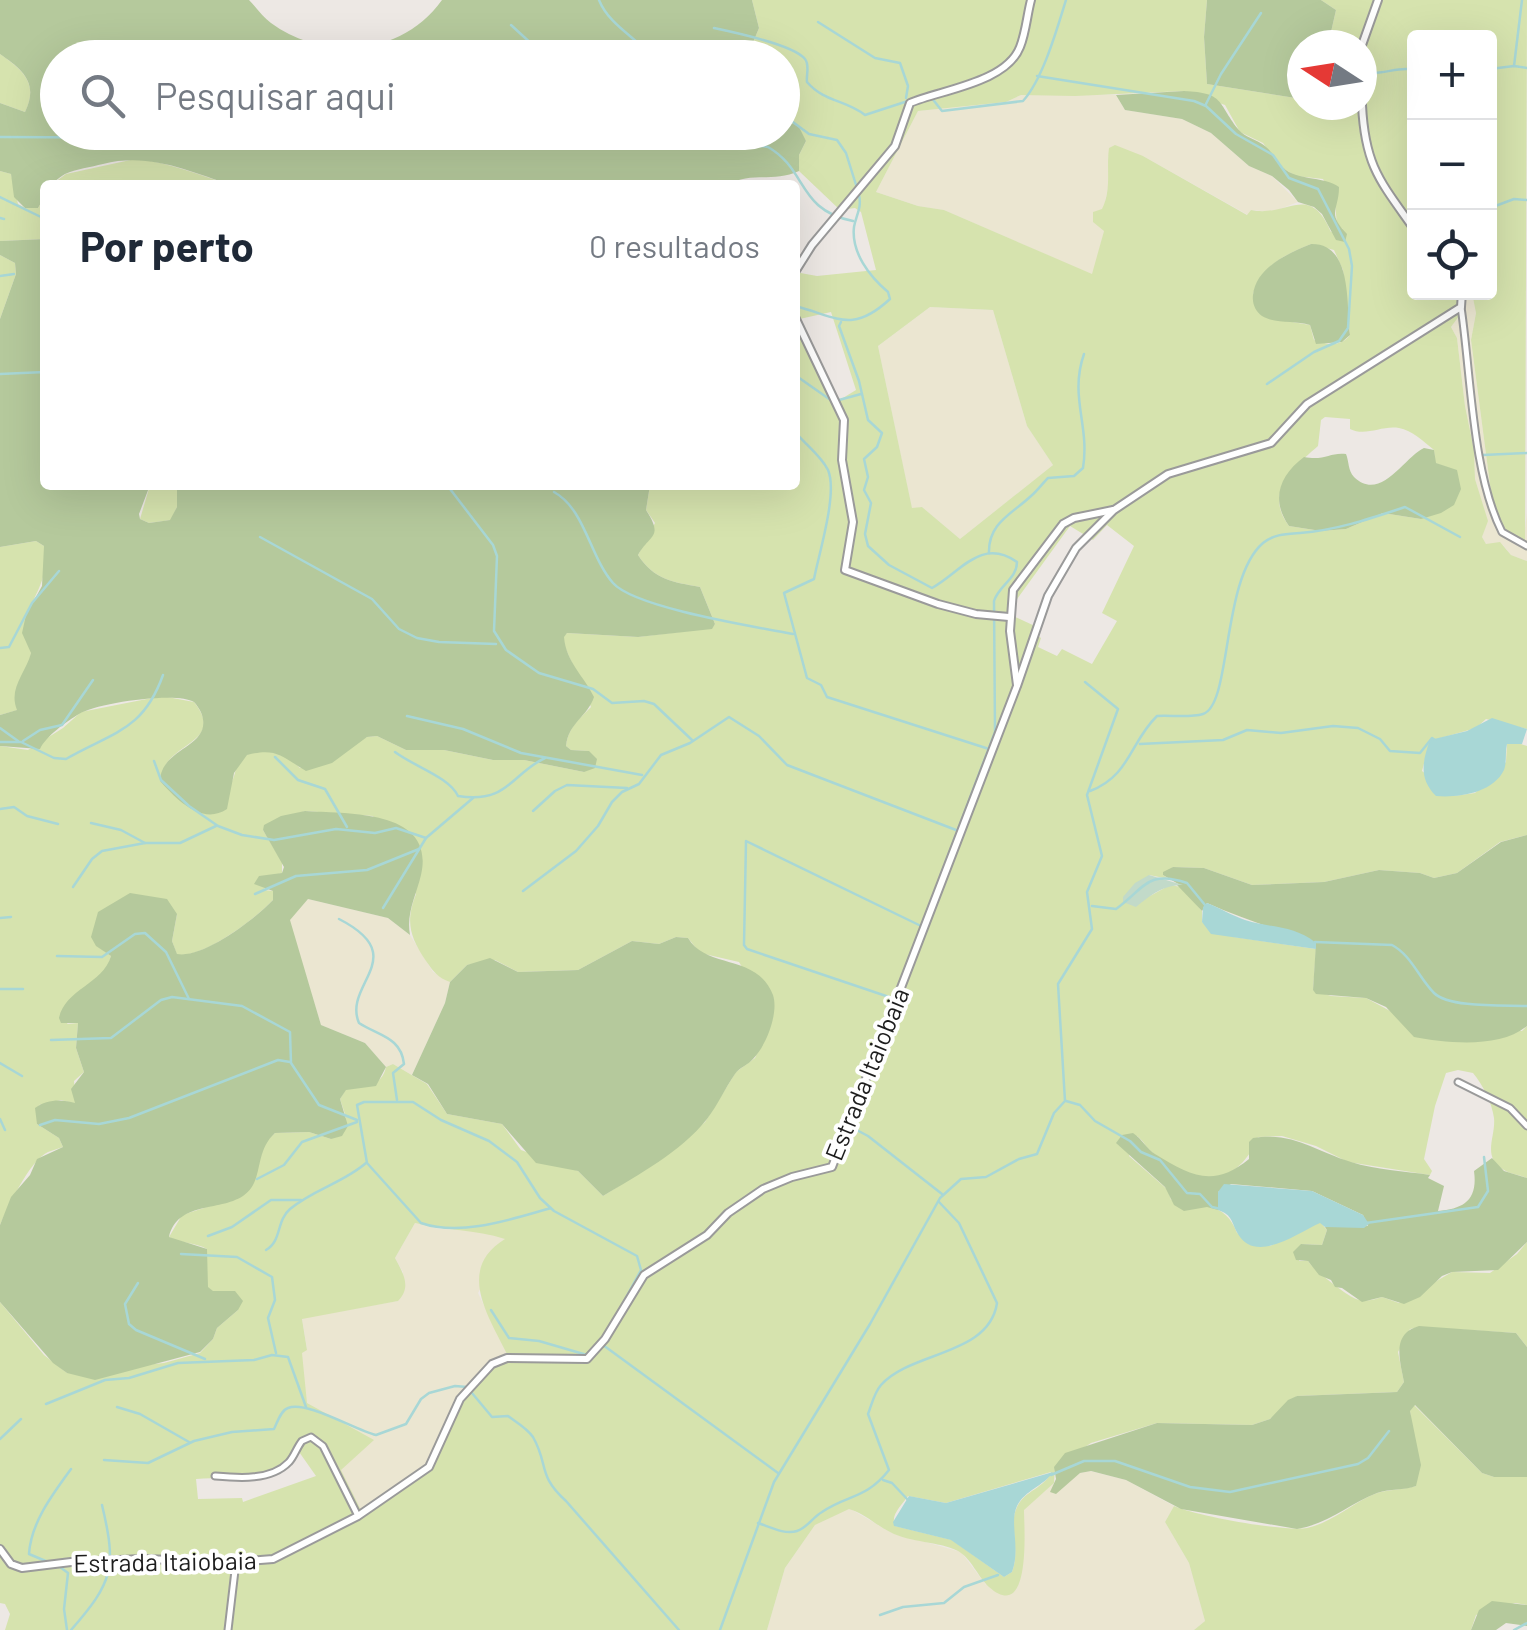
<!DOCTYPE html>
<html lang="pt">
<meta charset="utf-8">
<style>
:root{--surface:#fff;--page:#f6f6f7;--text:#1f2937;--muted:#747a83;--line:#e0e1e3}
body{margin:0;font-family:Barlow,sans-serif;background:var(--page);color:var(--text)}
.controls{position:absolute;right:30px;top:30px;display:grid;overflow:hidden;border-radius:10px;box-shadow:0 10px 40px #0002}
.controls button{width:90px;height:90px;display:grid;place-items:center;padding:0;border:0;border-bottom:2px solid var(--line);background:var(--surface);color:var(--text);font:50px sans-serif}
.compass{position:absolute;left:1287px;top:30px;width:90px;height:90px;border-radius:50%;background:var(--surface);box-shadow:0 10px 40px #0002;rotate:282deg}
.list{margin:0;padding:0;list-style:none}
h2{display:flex;justify-content:space-between;align-items:center;height:130px;margin:0;padding:0 40px;font-size:42px}
h2 small{font-size:32px;font-weight:400;color:var(--muted)}
.icon{flex:none;width:55px;height:55px;fill:none;stroke:currentColor;stroke-width:2;stroke-linecap:round;stroke-linejoin:round}
.map{position:relative;flex:none;width:1527px;height:1630px;overflow:hidden}
.search{position:absolute;background:var(--surface);box-shadow:0 10px 40px #0002;left:40px;top:40px;width:760px;height:110px;display:flex;align-items:center;gap:25px;box-sizing:border-box;padding:0 35px;border-radius:55px;color:var(--muted);font-size:38px}
.panel{position:absolute;background:var(--surface);box-shadow:0 10px 40px #0002;left:40px;top:180px;width:760px;height:310px;border-radius:10px}
.map>svg:first-child{display:block}
.farmland{fill:#ebe6d1}
.grass{fill:#d6e3ae;fill-rule:evenodd}
.forest{fill:#b5c99c}
.wetland{fill:#c2dac9}
.water{fill:#a8d7d6}
.lines{fill:none;stroke-linecap:round;stroke-linejoin:round}
.stream{stroke:#a8d7d6;stroke-width:2.5}
.minor-casing{stroke:#9a9a9a;stroke-width:9}
.tertiary-casing{stroke:#9a9a9a;stroke-width:10}
.minor{stroke:#fff;stroke-width:5}
.tertiary{stroke:#fff;stroke-width:6}
.labels{text-anchor:middle;stroke-width:8;stroke-linejoin:round;paint-order:stroke}
.street-label{font-size:25px;fill:#1d1d1d;stroke:#fff}
</style>
<div class="map">
<svg width="1527" height="1630" viewBox="0 0 1527 1630">
<rect width="100%" height="100%" fill="#ede8e4"/>
<g class="farmland">
<polygon points="1060,94 1116,95 1125,110 1182,119 1211,133 1249,166 1272,176 1298,202 1272,212 1251,210 1248,215 1143,156 1108,156 1110,178 1100,225 1104,231 1093,275 944,210 918,206 876,192 918,111 1006,102 1021,95"/>
<polygon points="1466,293 1472,293 1476,313 1471,340 1491,492 1496,512 1524,536 1527,513 1527,561 1511,555 1503,545 1486,544 1482,537 1487,520 1475,479 1474,450 1465,406 1457,338 1451,327 1466,301"/>
<polygon points="930,307 993,310 1027,426 1053,465 960,539 922,507 912,509 878,346"/>
<polygon points="308,899 388,918 410,935 433,972 450,982 445,1003 412,1075 393,1064 386,1067 365,1043 321,1025 289,920"/>
<polygon points="415,1223 440,1229 480,1230 507,1239 478,1293 507,1353 461,1392 434,1462 362,1512 306,1403 301,1352 307,1349 302,1318 398,1301 403,1272 395,1258"/>
<polygon points="1090,1471 1126,1480 1174,1506 1165,1522 1189,1563 1205,1621 1194,1630 767,1630 785,1568 815,1525 849,1508 890,1532 961,1552 986,1585 1024,1528 1023,1510 1054,1483 1051,1492 1080,1473"/>
</g>
<g class="grass">
<path d="M752,0H1207L1204,37L1207,84L1302,99V105H1362V45H1328L1336,10L1321,0H1527L1525,543H1515L1503,533L1491,492L1471,340L1476,313L1472,293L1490,292V38H1414V292L1465,293L1464,309L1451,327L1457,338L1465,406L1474,450L1475,479L1488,521L1482,537L1486,544L1500,542L1511,555L1527,561V729L1486,719L1476,728L1430,741L1422,771L1454,796L1475,793L1506,762L1507,744L1515,742L1527,746V835L1500,842L1457,873L1434,878L1420,873L1379,870L1324,882L1252,885L1204,868L1173,867L1163,875L1169,879L1149,875L1150,896L1170,885L1181,887L1202,911V922L1234,937L1316,949L1313,990L1331,996L1366,998L1392,1012L1522,1031L1527,1026V1178C1520,1175 1510,1174 1504,1170C1481,1157 1496,1137 1494,1118C1492,1103 1483,1085 1473,1073L1458,1070L1446,1073L1435,1106L1424,1159L1432,1171L1430,1175L1348,1162L1316,1146L1282,1136L1258,1137C1236,1191 1194,1184 1153,1153C1147,1149 1144,1141 1137,1136L1129,1156L1168,1190L1171,1200C1200,1205 1226,1202 1237,1233L1270,1246L1320,1222L1327,1230L1322,1245L1301,1244L1299,1261H1308C1314,1270 1346,1295 1356,1299C1365,1302 1374,1300 1382,1297L1399,1303L1452,1272L1490,1273L1517,1254L1527,1242V1347L1516,1333L1419,1327L1410,1329L1398,1352L1404,1382L1397,1392L1297,1396L1270,1419L1252,1425L1157,1423L1091,1443L1055,1467L1054,1483L1024,1510C1024,1526 1032,1625 989,1587C978,1577 971,1558 958,1551C938,1541 911,1543 890,1532C876,1525 865,1514 849,1509L815,1525L785,1568L767,1630H5L10,1614L5,1604L0,1603V1302L44,1355L67,1373L164,1363L200,1353L213,1339L217,1328L238,1310L207,1287V1249C195,1242 181,1244 169,1237L182,1215L207,1207L261,1155L264,1143L275,1133L309,1132L331,1139L346,1117L340,1099L346,1089C363,1087 382,1087 386,1067L393,1064L427,1084L447,1114L502,1124L521,1150L578,1171L603,1196L663,1158L705,1122L736,1072L755,1058L773,1018L739,962L700,953L688,938L676,937L659,944L632,941L578,970L518,972L495,960L467,965L450,982C438,978 433,971 426,961C410,937 405,922 416,894L373,816L305,811L263,830L282,862V873L268,877L264,890L273,891V900C255,919 204,958 177,955L172,941L177,914L97,946L111,956L107,969L67,1024L78,1023L76,1048L84,1072L74,1081L76,1104L61,1100L39,1105L37,1124L59,1138L63,1147C58,1149 53,1150 48,1152C30,1160 8,1207 0,1225V746L28,750L63,728L81,712L162,696L194,702C220,735 188,740 170,759C164,765 163,773 160,781L193,810C203,802 225,792 232,781C236,774 235,765 241,759C258,743 287,754 300,768L367,737L377,736L406,750H444L493,760H524L584,772L589,751L571,750L566,746C568,728 579,719 591,707L565,647L563,636L567,633L638,637L712,628L715,624L700,587C673,582 654,580 638,555L655,523L646,510L650,485H795V328L838,401L856,390L831,312L795,320V272L817,276L876,270L861,212L855,208L840,210L799,171V155L806,141L787,121L783,122L782,58L747,57L759,28ZM1184,91L1225,105L1240,132L1263,143L1281,167L1296,176L1323,179L1335,202L1337,226L1343,229L1331,232C1309,181 1288,218 1251,210L1247,215L1143,156L1115,145L1109,148C1106,170 1112,188 1102,209L1093,212V222L1104,231L1092,274L944,210L918,206L876,192L918,111L1006,102L1021,95L1075,96ZM1311,244L1334,250L1343,270L1350,335C1341,347 1327,345 1314,340L1310,325L1268,318L1253,295C1259,267 1286,254 1311,244ZM930,307L993,310L1027,426L1053,465L960,539L922,507L912,508L878,346ZM1325,417L1350,419V429C1366,437 1382,425 1399,428C1412,430 1424,442 1434,450L1435,463L1449,468L1421,519L1383,513L1346,529L1321,531L1289,526C1263,492 1294,467 1318,446L1321,420ZM1107,525L1134,546L1102,613L1117,621L1092,664L1062,649L1057,656L1038,647L1041,638L1035,634L1037,627L1007,613L1070,526L1093,540ZM415,1223C446,1231 475,1229 505,1239C456,1269 488,1315 507,1354L461,1392L434,1462L362,1512L341,1470L374,1440L307,1403L302,1353L307,1350L302,1319L398,1301C412,1287 403,1273 395,1258ZM297,1449L316,1476L243,1502L242,1498L198,1499L196,1479C234,1475 274,1487 297,1449ZM1051,1472C1045,1488 1025,1490 1017,1507C1008,1525 1021,1549 1012,1572L1004,1577L952,1540L895,1526C890,1515 902,1505 908,1496L946,1503Z"/>
<path d="M0,54C23,70 39,84 25,112L0,103Z"/>
<path d="M135,159C170,162 200,176 232,185H51L66,174Z"/>
<polygon points="0,171 11,174 18,204 25,208 38,208 45,196 45,239 0,241"/>
<polygon points="0,255 15,263 16,274 0,319"/>
<polygon points="150,485 177,485 177,507 171,520 149,523 140,519"/>
<path d="M36,541L44,546C50,573 38,589 28,612C24,624 30,639 31,651C31,673 12,675 18,710L0,715V547Z"/>
<path d="M1414,1405L1482,1473L1494,1477H1527V1605L1515,1603L1476,1615L1471,1630H1194L1205,1621L1189,1563L1165,1522L1174,1506C1197,1516 1284,1532 1307,1528C1330,1523 1349,1506 1370,1496C1386,1488 1400,1491 1416,1486L1410,1410Z"/>
</g>
<g class="forest">
<path d="M0,0H249C256,7 263,17 271,23C326,63 403,55 442,0H752L759,28L747,57L58,58V132L743,133L782,132L783,122L798,125L806,141L799,155V171C773,183 750,171 727,185H232C190,172 150,152 103,164C91,167 76,169 65,174C57,179 54,183 45,185V196L38,208H25L14,197L11,174L0,171V103L25,112C39,83 23,70 0,54Z"/>
<polygon points="1207,0 1321,0 1336,10 1328,45 1302,45 1302,99 1207,84 1204,37"/>
<path d="M1184,91C1225,93 1217,102 1238,129C1245,138 1257,139 1265,146C1274,153 1277,164 1286,170C1302,181 1323,176 1339,187C1339,211 1326,212 1347,234L1345,242L1336,240L1322,214L1314,207L1298,202L1289,190L1272,176L1249,166L1211,133L1182,119L1125,110L1116,95Z"/>
<path d="M45,239V485H150L139,514L140,519L149,523L170,520L177,507V485H650L646,510C664,538 650,534 638,555C654,580 673,582 700,587L715,624L712,629L638,637L567,633L564,637C566,662 584,676 594,697C588,716 568,723 566,746L571,750L589,751L597,759L595,768L584,772L524,760H493L444,750H406L377,736L367,737L332,763L306,771C282,757 277,747 247,755L234,773L227,809C202,826 176,799 160,781C161,747 212,748 202,715C201,711 197,705 194,702C178,691 95,703 79,714C66,722 46,736 40,749L0,746V715L17,710C8,688 26,673 31,653L22,633L26,615L42,586L44,546L36,541L0,547V319L16,274L15,263L0,255V241Z"/>
<path d="M1311,244C1353,243 1346,305 1350,335L1342,342L1316,344L1310,325C1295,320 1275,324 1262,316C1255,311 1252,303 1253,295C1256,267 1289,253 1311,244Z"/>
<path d="M1424,448L1434,450L1436,463L1457,470L1461,489L1454,505L1441,513L1421,519L1383,513L1346,529L1321,531L1289,526C1270,499 1280,475 1304,457C1325,461 1330,452 1346,454C1349,461 1348,471 1354,477C1381,503 1405,456 1424,448Z"/>
<path d="M305,811C348,814 436,809 421,875C416,896 406,913 410,935L388,918L308,899L290,920L321,1025L365,1043L386,1067L376,1086L346,1090L340,1099L348,1126L342,1136L331,1139L309,1132L275,1133C253,1153 265,1181 243,1196C218,1212 178,1201 169,1237L207,1249L208,1287L213,1291H235L243,1301L238,1310L217,1328L213,1339L200,1352L95,1380L67,1373L53,1363L0,1302V1225L11,1197L30,1175L37,1159L63,1147L59,1138L37,1124L35,1108C47,1099 62,1099 75,1103L71,1089L84,1072L76,1048L78,1023H61L59,1018C65,989 103,984 111,956L96,946L91,937L98,912L130,893L167,899L177,914L172,941L177,954C203,959 255,919 273,900V891L254,884L259,876L282,873L284,867L263,830L264,825L281,816Z"/>
<path d="M1527,835V1026C1500,1049 1446,1043 1414,1037L1386,1007L1366,998L1316,994L1313,990L1316,943C1279,930 1243,919 1207,903L1202,911L1177,885H1180L1163,875V872L1173,867L1204,868L1252,885L1324,882L1379,870L1420,873L1434,878L1457,873L1501,842Z"/>
<path d="M676,937L688,938C707,970 757,953 773,995C779,1013 766,1046 753,1059C748,1065 740,1067 735,1074C725,1088 718,1105 707,1119C681,1152 638,1175 603,1196L578,1171L536,1163L502,1124L447,1114L428,1084L412,1075L445,1003L450,982L467,965L490,958L518,972L578,970L632,941L659,944Z"/>
<path d="M1133,1133C1142,1139 1147,1149 1155,1154C1190,1176 1214,1188 1249,1159V1142L1253,1138C1295,1132 1314,1151 1351,1162C1376,1170 1404,1171 1430,1175L1428,1178L1444,1186L1438,1211C1464,1209 1478,1200 1474,1171L1492,1158L1504,1171L1527,1178V1242L1498,1270L1452,1272L1442,1276L1420,1297L1404,1304L1382,1297L1362,1302L1342,1288L1335,1287L1331,1280L1319,1275L1308,1261L1296,1260L1293,1252L1301,1244L1322,1245L1327,1230L1325,1227L1368,1226L1363,1215L1312,1191L1231,1184L1218,1192V1210L1207,1207L1184,1211L1174,1205L1165,1187L1116,1143L1122,1135Z"/>
<path d="M1419,1326L1516,1333L1527,1347V1477H1494L1482,1473L1415,1405L1410,1411L1421,1465L1416,1486C1403,1491 1391,1488 1377,1493C1349,1504 1328,1524 1297,1529L1181,1509L1126,1480L1091,1471L1080,1473L1056,1494L1050,1492L1056,1479L1054,1467L1065,1453L1157,1423L1252,1425L1270,1419L1288,1400L1297,1396L1397,1392L1404,1382C1400,1360 1391,1334 1419,1326Z"/>
<polygon points="1492,1601 1527,1605 1527,1626 1506,1623 1496,1630 1471,1630 1479,1610"/>
</g>
<path class="wetland" d="M1149,875L1183,885C1163,885 1151,895 1136,907L1123,902V897L1135,883Z"/>
<g class="water">
<path d="M1492,718L1527,729L1522,744H1507C1505,752 1507,762 1504,770C1493,793 1458,798 1436,796C1419,779 1422,762 1430,740L1467,731Z"/>
<path d="M1207,903C1220,908 1233,916 1245,920C1270,928 1294,925 1316,943V949L1211,934L1202,922L1203,907Z"/>
<path d="M1224,1184L1312,1191L1363,1215L1369,1224L1364,1228L1325,1227L1320,1223C1299,1232 1256,1265 1238,1234C1231,1222 1233,1215 1218,1210V1192Z"/>
<path d="M1053,1472C1044,1486 1025,1490 1017,1506C1009,1523 1021,1548 1012,1572L1004,1577L951,1540L894,1526L893,1522L909,1496L946,1503Z"/>
</g>
<g class="lines">
<g class="stream">
<path d="M599,0C609,25 636,37 653,58"/>
<polyline points="818,22 875,58 900,63 908,86 906,98"/>
<polyline points="511,25 547,58"/>
<path d="M714,28C733,32 794,45 805,59C810,65 806,75 807,82C824,102 846,100 865,115L914,99"/>
<polyline points="361,42 423,58"/>
<polyline points="1514,66 1522,0"/>
<polyline points="1490,69 1514,66 1527,68"/>
<path d="M1369,73C1385,74 1401,66 1414,70"/>
<polyline points="1037,76 1194,101 1206,106 1236,134 1273,155 1289,178 1318,189 1349,249 1352,266 1348,328 1339,341 1314,352 1267,384"/>
<path d="M931,97L942,111L1023,101C1043,79 1057,29 1066,0"/>
<polyline points="1206,104 1221,74 1261,13"/>
<polyline points="782,114 809,134 837,140 846,153 857,188"/>
<path d="M668,132L768,147C808,170 797,210 853,221"/>
<polyline points="0,137 200,138"/>
<polyline points="0,197 45,219"/>
<polyline points="1490,208 1514,199 1527,200"/>
<polyline points="0,218 4,219"/>
<polyline points="0,276 14,274"/>
<path d="M795,306C838,317 852,334 890,299L888,292C869,276 851,252 854,227C856,215 862,208 859,195"/>
<path d="M841,322L839,326L859,381L868,420L882,433L877,447L864,459L868,477L864,490L871,503L865,534L868,546L889,565L932,588C961,572 981,537 1017,562C1017,579 999,585 994,601L995,732L940,877"/>
<polyline points="0,374 45,372"/>
<polyline points="795,375 832,401"/>
<polyline points="839,400 861,394"/>
<path d="M797,434C807,446 821,456 828,470C838,493 819,553 814,579L784,593L807,678L821,685L827,697L989,749"/>
<polyline points="1483,455 1527,453"/>
<polyline points="447,485 493,545 497,556 494,631 506,650 539,673 593,689 612,703 644,701 654,704 692,740"/>
<path d="M554,492C585,509 590,557 613,583C635,608 757,627 793,634"/>
<polyline points="260,537 372,599 399,629 417,638 439,642 496,644"/>
<path d="M989,553C988,523 1012,514 1031,496C1037,491 1042,484 1048,478L1074,476L1083,468C1090,425 1069,397 1084,354"/>
<polyline points="0,648 9,647 32,603 59,571"/>
<polyline points="407,716 463,729 521,753 642,775"/>
<polyline points="0,728 18,741"/>
<polyline points="23,741 40,730 62,725 93,680"/>
<path d="M0,742H21L54,758L66,759C113,732 143,731 163,675"/>
<polyline points="1140,744 1223,740 1247,730 1281,733 1333,726 1358,728 1380,739 1390,751 1420,753 1432,738 1435,740"/>
<path d="M395,752C415,767 449,777 458,796C508,804 511,774 545,758"/>
<polyline points="275,757 298,780 325,789 347,827"/>
<polyline points="154,761 161,780 189,806 218,826 242,835 274,840 336,829 375,833 396,828 426,838"/>
<path d="M1090,791C1130,776 1130,742 1157,716C1171,715 1190,718 1203,714C1232,705 1221,579 1263,543C1274,534 1286,534 1300,533C1337,530 1369,519 1405,507L1460,537"/>
<polyline points="0,809 14,807 27,816 58,824"/>
<polyline points="533,811 555,791 567,785 627,788"/>
<polyline points="91,823 121,830 145,843"/>
<polyline points="73,887 92,859 102,851 145,843 180,843 216,826"/>
<polyline points="523,891 576,851 598,826 612,802 622,792 639,784 661,755 690,743 729,717 759,736 787,765 956,830"/>
<polyline points="255,894 296,876 367,870 419,849"/>
<path d="M1092,906L1116,909C1144,889 1147,869 1187,883L1205,905"/>
<polyline points="383,908 426,838 473,798"/>
<polyline points="0,918 11,917"/>
<path d="M339,919C413,957 342,984 359,1023C379,1036 401,1037 404,1064L393,1073L397,1100"/>
<path d="M1315,942L1392,945C1411,955 1419,978 1434,993C1449,1008 1504,1005 1527,1006"/>
<polyline points="57,956 102,957 135,934 145,933 166,952 189,999"/>
<polyline points="0,989 23,989"/>
<polyline points="895,999 747,949 744,945 746,841 921,926"/>
<polyline points="51,1040 111,1038 161,1000 172,997 242,1006 290,1032 291,1063 319,1105 357,1120"/>
<polyline points="0,1063 22,1076"/>
<polyline points="1066,1101 1080,1105 1095,1121 1130,1141 1141,1152 1160,1160 1187,1193 1200,1194 1212,1207 1221,1209"/>
<polyline points="0,1119 5,1130"/>
<polyline points="40,1125 55,1120 99,1124 129,1118 278,1060 290,1062"/>
<polyline points="851,1127 868,1136 942,1194"/>
<polyline points="257,1179 284,1165 302,1142 357,1122"/>
<path d="M551,1208C512,1219 461,1237 421,1223L367,1163L357,1105L364,1102H413L441,1120L489,1141L517,1162L540,1198L554,1211L637,1256L641,1270L622,1305"/>
<polyline points="1366,1223 1478,1207 1488,1191 1484,1157"/>
<polyline points="208,1236 232,1227 271,1200 301,1200"/>
<path d="M266,1250C282,1241 276,1221 290,1209C314,1189 343,1183 366,1163"/>
<polyline points="181,1254 237,1257 272,1277 275,1300 268,1318 276,1353"/>
<polyline points="138,1283 125,1304 129,1324 136,1330 205,1359"/>
<polyline points="491,1310 509,1338 539,1341 587,1355"/>
<polyline points="603,1345 778,1473"/>
<polyline points="46,1404 105,1380 129,1378 178,1363 254,1360 272,1355 288,1357 306,1407"/>
<polyline points="117,1407 140,1414 189,1442"/>
<polyline points="0,1439 21,1419"/>
<path d="M104,1460L148,1463L194,1441L232,1432L274,1429C277,1423 281,1410 288,1408C306,1400 355,1430 376,1435L406,1424L421,1399L429,1393L455,1386L467,1387L492,1417L508,1416C516,1422 527,1428 533,1437C549,1465 537,1475 566,1501L679,1630"/>
<polyline points="1051,1475 1084,1461 1115,1461 1190,1487 1230,1492 1358,1464 1368,1458 1389,1431"/>
<polyline points="883,1480 892,1483 908,1500"/>
<path d="M758,1523C770,1527 785,1535 797,1531C807,1528 813,1517 822,1512C848,1494 865,1500 889,1470L868,1414C872,1404 874,1393 881,1385C911,1351 989,1356 997,1303L959,1223L939,1202"/>
<path d="M48,1562L29,1554C31,1522 53,1494 71,1469"/>
<polyline points="60,1567 68,1573 64,1609 67,1630"/>
<polyline points="880,1615 903,1607 944,1603 964,1587 998,1575"/>
<path d="M71,1630C113,1582 117,1568 102,1505"/>
<polyline points="720,1630 774,1482 870,1324 940,1198 961,1179 986,1177 1019,1159 1037,1154 1054,1113 1065,1101 1058,984 1092,929 1087,892 1102,856 1087,795 1118,709 1085,682"/>
<polyline points="1514,1630 1527,1623"/>
</g>
<defs>
<g id="minor">
<path d="M1461,307C1471,374 1472,473 1502,532L1527,546"/>
<polyline points="1458,1082 1510,1108 1527,1126"/>
<path d="M215,1476C238,1478 271,1481 289,1462C294,1457 297,1447 302,1441L311,1437L323,1446L358,1516"/>
<polyline points="228,1630 236,1562"/>
</g>
<g id="tertiary">
<polyline points="1362,45 1378,0"/>
<path d="M1362,105C1365,166 1380,181 1414,229"/>
<path d="M795,272L812,245L895,146L910,103C940,90 1006,83 1020,47C1026,32 1027,15 1031,0"/>
<polyline points="795,317 844,420 842,460 853,522 845,570 938,604 976,614 1009,617"/>
<polyline points="1017,685 1010,631 1013,590 1063,524 1074,518 1113,510"/>
<polyline points="0,1549 11,1564 22,1568 71,1562 143,1559 236,1562 273,1559 358,1516 429,1467 460,1399 492,1364 507,1358 587,1359 605,1339 644,1275 707,1235 728,1213 763,1189 792,1177 832,1167 1017,686 1048,596 1076,548 1114,510 1168,474 1271,443 1307,404 1461,307 1462,292"/>
</g>
</defs>
<use href="#minor" class="minor-casing"/>
<use href="#tertiary" class="tertiary-casing"/>
<use href="#minor" class="minor"/>
<use href="#tertiary" class="tertiary"/>
</g>
<g class="labels">
<g class="street-label">
<text transform="translate(867 1074) rotate(-68)" y="9">Estrada Itaiobaia</text>
<text transform="translate(165 1562) rotate(-1)" y="9">Estrada Itaiobaia</text>
</g>
</g>
</svg>
<div class="controls">
<button>+</button>
<button>−</button>
<button><svg class="icon" aria-label="locate" viewBox="0 0 24 24"><circle cx="12" cy="12" r="6"/><path d="M12 2v4M12 18v4M2 12h4M18 12h4"/></svg></button>
</div>
<svg class="compass" viewBox="-18 -18 36 36"><path d="M0-13l5 13h-10z" fill="#e53935"/><path d="M0 13l5-13h-10z" fill="#747a83"/></svg>
<div class="search"><svg class="icon" aria-label="search" viewBox="0 0 24 24"><circle cx="10" cy="10" r="6"/><path d="M15 15l6 6"/></svg>Pesquisar aqui</div>
<section class="panel">
<h2>Por perto<small>0 resultados</small></h2>
<ul class="list">
</ul>
</section>
</div>
